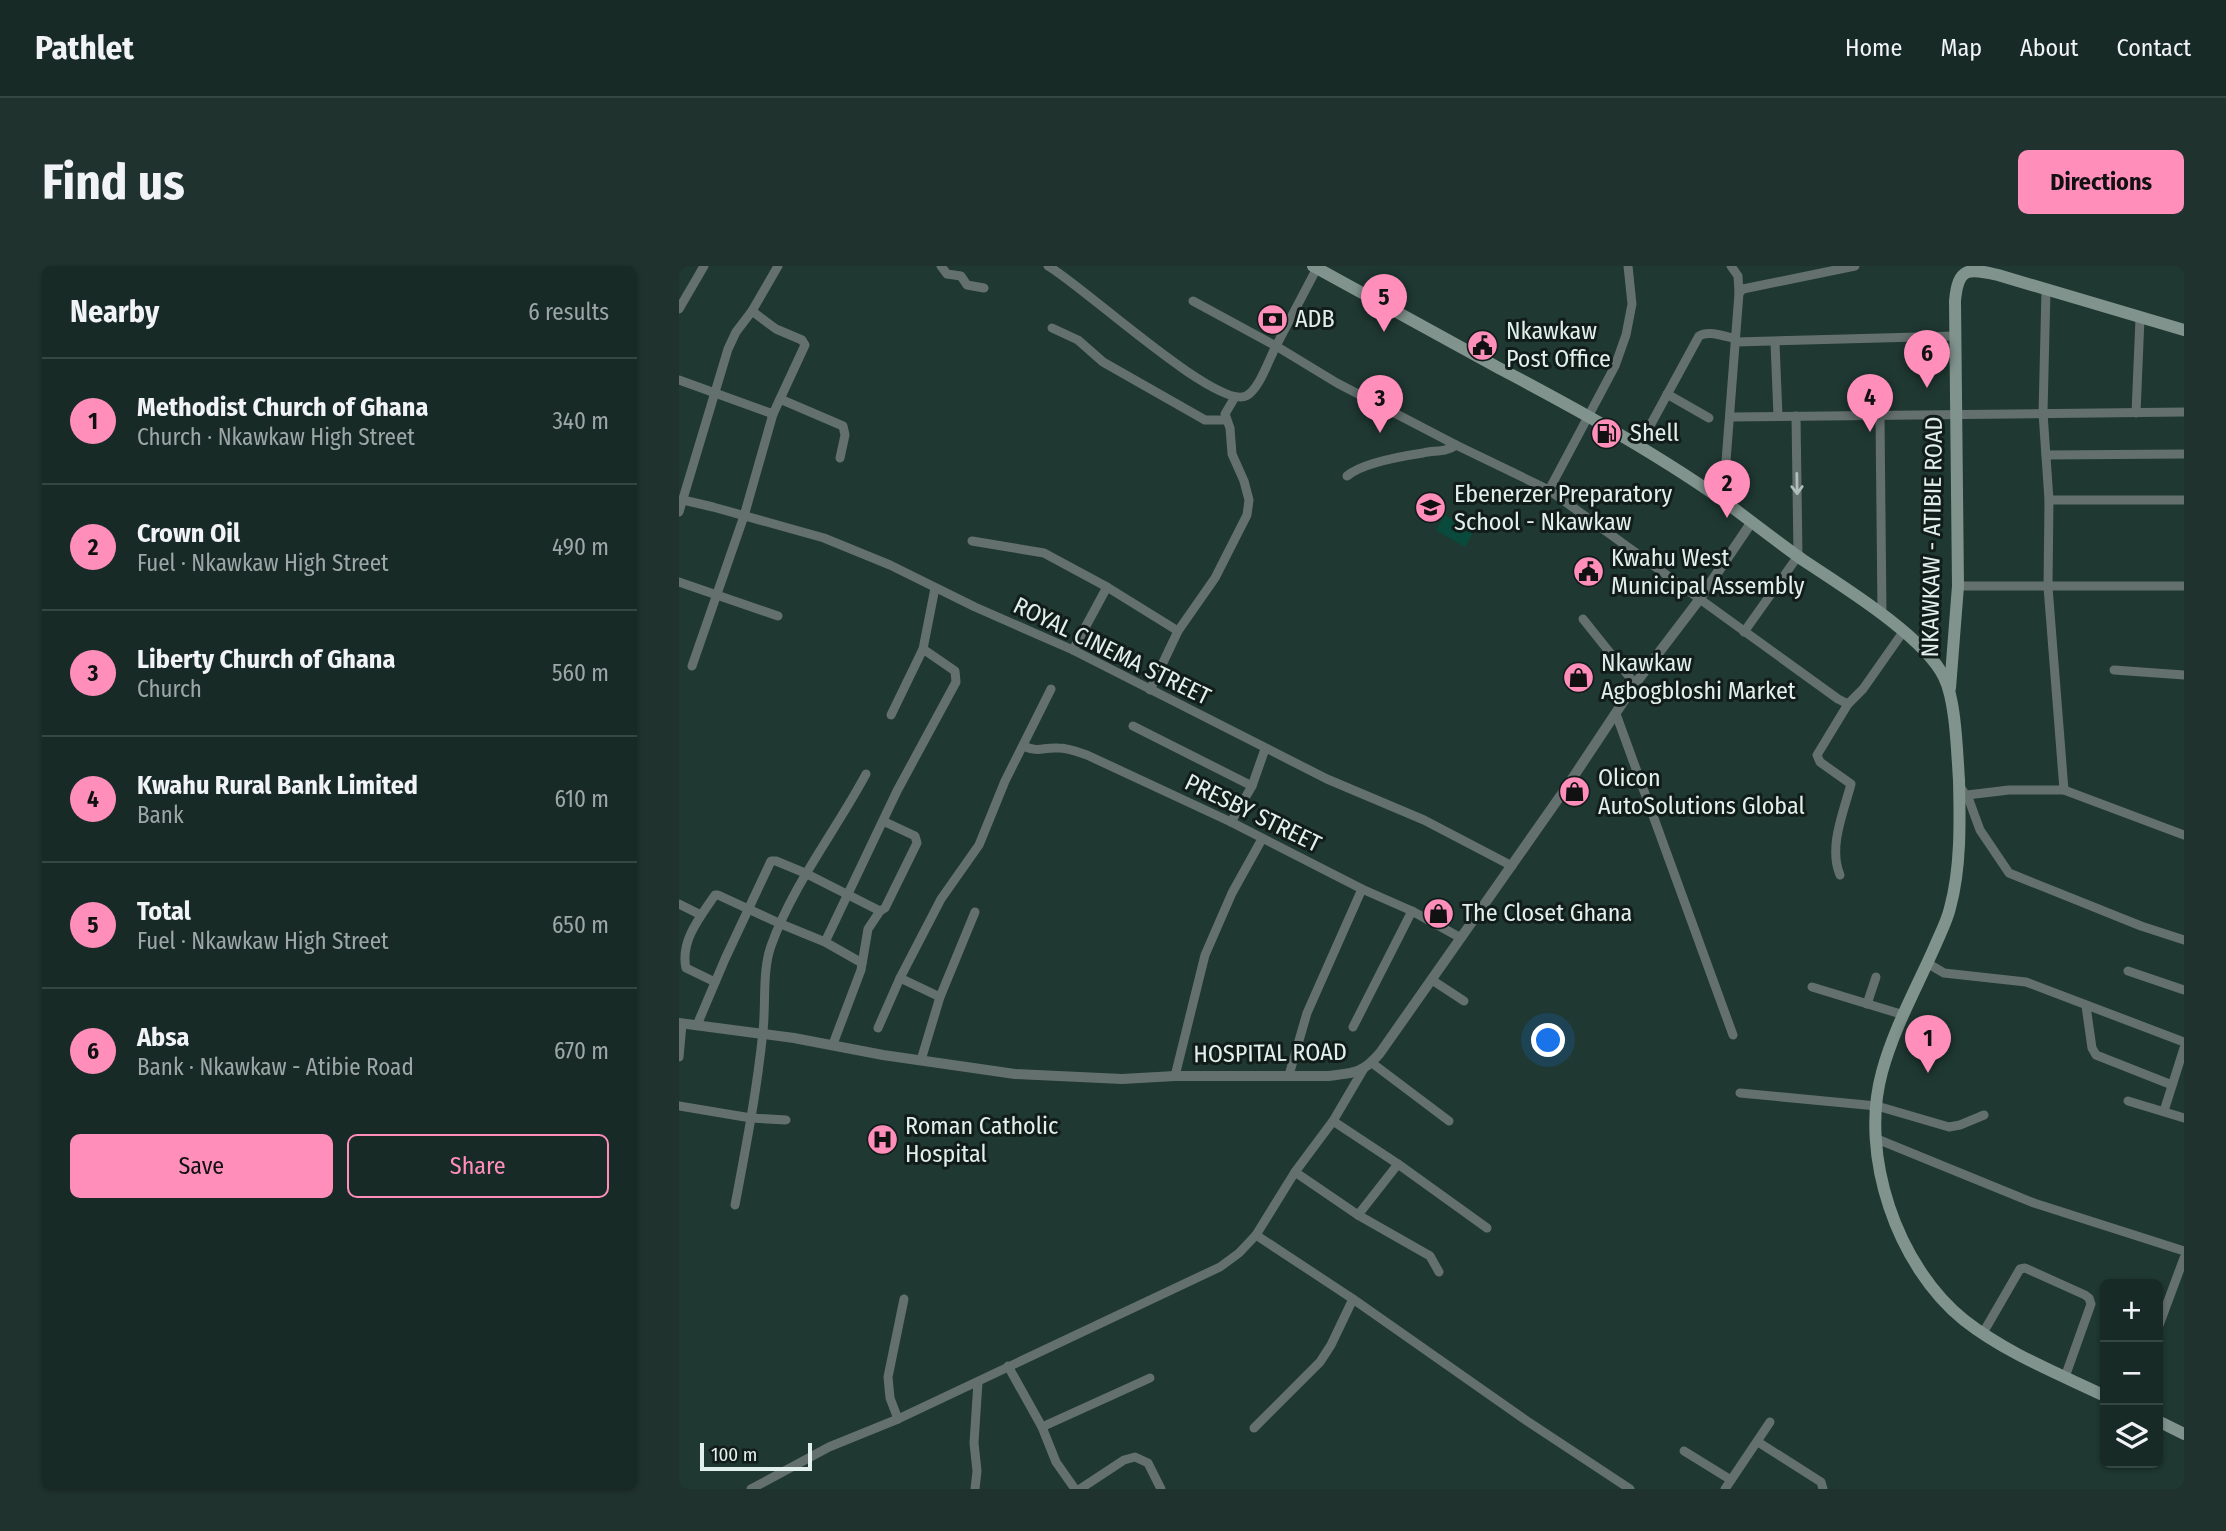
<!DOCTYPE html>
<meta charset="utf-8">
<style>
:root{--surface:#172a25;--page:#20322d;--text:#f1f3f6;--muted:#9ea7a7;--line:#364642;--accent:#ff8ebb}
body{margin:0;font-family:"Fira Sans Condensed",sans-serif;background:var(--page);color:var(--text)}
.controls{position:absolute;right:21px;bottom:21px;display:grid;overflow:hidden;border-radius:10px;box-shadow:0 2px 5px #0004}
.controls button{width:63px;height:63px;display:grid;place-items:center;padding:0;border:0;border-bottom:2px solid var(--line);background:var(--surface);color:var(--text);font:35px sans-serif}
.scale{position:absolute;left:21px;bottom:18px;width:112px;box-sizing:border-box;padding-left:7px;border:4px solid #e1f0ec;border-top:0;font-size:19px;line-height:24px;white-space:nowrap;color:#e1f0ec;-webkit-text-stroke:5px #121d1a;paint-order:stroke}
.you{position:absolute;left:870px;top:775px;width:24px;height:24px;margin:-18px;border:5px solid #fff;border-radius:50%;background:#1a73e8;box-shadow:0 0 0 10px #1a73e833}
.badge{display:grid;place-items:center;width:46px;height:46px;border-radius:50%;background:var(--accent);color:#111;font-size:23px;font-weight:700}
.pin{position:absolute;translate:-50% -58px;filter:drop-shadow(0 2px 4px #0008)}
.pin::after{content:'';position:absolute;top:37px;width:24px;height:21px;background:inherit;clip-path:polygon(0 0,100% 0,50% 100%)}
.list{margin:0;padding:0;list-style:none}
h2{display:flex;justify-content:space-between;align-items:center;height:91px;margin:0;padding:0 28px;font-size:30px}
h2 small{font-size:23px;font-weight:400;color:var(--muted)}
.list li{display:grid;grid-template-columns:46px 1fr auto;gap:21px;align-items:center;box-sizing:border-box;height:126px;padding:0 28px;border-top:2px solid var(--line)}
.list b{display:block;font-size:26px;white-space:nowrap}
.list p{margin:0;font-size:23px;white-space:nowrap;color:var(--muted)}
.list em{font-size:23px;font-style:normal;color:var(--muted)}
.actions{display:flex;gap:14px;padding:21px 28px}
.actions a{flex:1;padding:16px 0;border:2px solid var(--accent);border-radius:10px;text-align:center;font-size:24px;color:var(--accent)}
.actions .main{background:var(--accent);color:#111}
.icon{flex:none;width:38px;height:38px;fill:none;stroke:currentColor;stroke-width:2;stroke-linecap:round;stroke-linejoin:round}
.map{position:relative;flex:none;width:1505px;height:1223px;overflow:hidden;border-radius:10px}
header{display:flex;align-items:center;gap:42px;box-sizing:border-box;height:98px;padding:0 35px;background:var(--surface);border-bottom:2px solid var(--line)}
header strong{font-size:33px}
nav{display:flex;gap:38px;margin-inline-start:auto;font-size:24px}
.intro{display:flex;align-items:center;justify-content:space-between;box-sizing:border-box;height:168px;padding:0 42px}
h1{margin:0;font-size:49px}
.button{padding:18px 32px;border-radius:10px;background:var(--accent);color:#111;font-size:24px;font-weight:700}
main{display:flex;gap:42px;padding:0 42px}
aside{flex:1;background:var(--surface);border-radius:10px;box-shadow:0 2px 5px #0004}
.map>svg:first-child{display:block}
.green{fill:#094a3d}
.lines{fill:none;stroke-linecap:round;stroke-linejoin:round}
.minor{stroke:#64706d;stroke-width:9}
.tertiary{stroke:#64706d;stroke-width:10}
.secondary{stroke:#80938d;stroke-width:12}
.oneway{stroke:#afbdb9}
.labels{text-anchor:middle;stroke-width:6;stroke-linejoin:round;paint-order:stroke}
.poi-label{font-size:24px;fill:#e1f0ec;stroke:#121d1a;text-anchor:start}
.street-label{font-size:24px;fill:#e1f0ec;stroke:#121d1a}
</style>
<header>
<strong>Pathlet</strong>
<nav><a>Home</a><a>Map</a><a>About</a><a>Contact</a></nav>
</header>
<div class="intro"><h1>Find us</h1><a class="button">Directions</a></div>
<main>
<aside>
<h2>Nearby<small>6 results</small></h2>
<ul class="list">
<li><span class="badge">1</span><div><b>Methodist Church of Ghana</b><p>Church · Nkawkaw High Street</p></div><em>340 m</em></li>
<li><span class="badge">2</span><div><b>Crown Oil</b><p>Fuel · Nkawkaw High Street</p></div><em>490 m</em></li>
<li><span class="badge">3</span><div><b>Liberty Church of Ghana</b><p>Church</p></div><em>560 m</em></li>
<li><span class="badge">4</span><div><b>Kwahu Rural Bank Limited</b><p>Bank</p></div><em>610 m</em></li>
<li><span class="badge">5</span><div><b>Total</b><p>Fuel · Nkawkaw High Street</p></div><em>650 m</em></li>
<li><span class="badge">6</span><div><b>Absa</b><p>Bank · Nkawkaw - Atibie Road</p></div><em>670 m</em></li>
</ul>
<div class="actions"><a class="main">Save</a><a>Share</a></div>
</aside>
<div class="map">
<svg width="1505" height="1223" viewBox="0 0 1505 1223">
<rect width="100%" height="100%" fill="#1f3831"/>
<polygon class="green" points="766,249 795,265 786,281 757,264"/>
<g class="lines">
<g class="minor">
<polyline points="262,0 268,8 282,10 288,19 305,22"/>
<path d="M369,0C402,18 537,144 567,130C580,124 590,93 597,80L514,35"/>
<polyline points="638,2 597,80 658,117 777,179 870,224 1159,433 1169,438 1184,423 1224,366"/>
<polyline points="1367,24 1364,147 1370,234 1369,321 1385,524"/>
<polyline points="1060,27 1064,23 1176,0"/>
<polyline points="0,43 25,0"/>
<polyline points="373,62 399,74 424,96 526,154 547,154"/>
<polyline points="1057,76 1276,70"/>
<polyline points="1096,77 1099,150"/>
<polyline points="0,114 94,148"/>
<polyline points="988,128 1030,152"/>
<polyline points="101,133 164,160 166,169 161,192"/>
<polyline points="1457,147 1461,52"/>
<polyline points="1051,151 1505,146"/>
<polyline points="1201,151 1203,348"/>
<path d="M960,180L1020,70C1030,64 1045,70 1057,73"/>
<polyline points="1367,189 1505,188"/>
<path d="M668,210C683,197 724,190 744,187C756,184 766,187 777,179"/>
<polyline points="870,224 936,100 947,69 953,38 949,0"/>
<polyline points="4,234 34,241 145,272 211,299 296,341 394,384 648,513 745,554 833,600"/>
<polyline points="1044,234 1060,27 1059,10 1052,0"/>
<polyline points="1370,234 1505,234"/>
<polyline points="0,246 49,83 57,66 73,45 99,0"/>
<polyline points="293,275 365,287 428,321"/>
<polyline points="0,316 99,350"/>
<polyline points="1279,320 1505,320"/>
<polyline points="904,353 956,418"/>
<polyline points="1065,366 1119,290 1117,150"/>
<polyline points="394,384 428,321 499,365"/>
<polyline points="13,400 65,250 94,148 126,79 123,74 97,63 73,45"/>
<polyline points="1435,404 1505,409"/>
<polyline points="471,424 499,365 536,312 568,249 570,234 565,215 553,188 551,162 546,148 556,131"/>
<polyline points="937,448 1054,769"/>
<polyline points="212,449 244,383 256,322"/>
<polyline points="454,460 573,520"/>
<path d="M344,480C361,487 363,481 379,482C389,482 399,486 408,489L552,556L683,623L733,645L782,672"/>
<polyline points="1280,519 1290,534 1301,564 1330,607 1462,660 1505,674"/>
<polyline points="1288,529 1330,524 1385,524 1505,569"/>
<polyline points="552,556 573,520 586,483"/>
<path d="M1161,609C1149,581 1165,545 1172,518L1141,496L1138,489L1169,438"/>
<polyline points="0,638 22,649"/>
<polyline points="146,676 218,525 277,416 276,405 244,383"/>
<polyline points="1248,697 1265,707 1347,716 1505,776"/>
<polyline points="1449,705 1505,724"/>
<polyline points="221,712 261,731"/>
<polyline points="753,714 785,735"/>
<path d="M36,716L7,702C1,675 21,651 36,629H39L102,658L146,676L183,697"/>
<polyline points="1133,721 1225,749"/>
<polyline points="1188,738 1197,711"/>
<polyline points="1407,740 1413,782 1417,789 1493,819"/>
<polyline points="18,759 46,693 92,595 97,595 126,607 201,645 206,642 238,577 236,570 204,555"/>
<polyline points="674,761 733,645"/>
<polyline points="199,762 221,712 262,633 300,579 326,515 372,423"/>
<polyline points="154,778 182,704 189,663 201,645"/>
<polyline points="0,791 3,758"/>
<polyline points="242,794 261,731 296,646"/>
<polyline points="693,797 770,855"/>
<polyline points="684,804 654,855 616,906 577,969 674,1033 848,1155 951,1223"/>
<polyline points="610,809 628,747 683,623"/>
<polyline points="496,810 526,689 553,627 583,573"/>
<polyline points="1061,827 1198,840 1270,861 1281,859 1305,849"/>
<polyline points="1449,835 1505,852"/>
<polyline points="0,840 72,852 107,854"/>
<polyline points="1485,845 1505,782"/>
<polyline points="654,855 719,898 808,962"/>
<polyline points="1198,873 1355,937 1505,985"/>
<polyline points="616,906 679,949 751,990 760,1006"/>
<path d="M56,939C67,881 78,824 84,765C87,739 83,705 92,680C114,618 156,566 187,508"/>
<polyline points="679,949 719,898"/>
<polyline points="1479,1062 1505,992"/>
<polyline points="1304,1067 1341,1003 1346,1002 1406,1029 1410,1032 1412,1038 1386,1111"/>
<polyline points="329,1100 363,1161 377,1196 396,1223"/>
<polyline points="219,1153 211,1132 209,1111 225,1033"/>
<polyline points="363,1161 471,1112"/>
<polyline points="575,1162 641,1096 652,1079 674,1033"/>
<polyline points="1079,1176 1142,1216 1144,1223"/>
<polyline points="1005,1185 1052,1214"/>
<polyline points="72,1223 150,1181 219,1153 541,1001 560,987 577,969"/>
<polyline points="296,1223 298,1205 295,1177 299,1116"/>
<polyline points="401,1223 445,1194 456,1191 469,1197 482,1223"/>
<polyline points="1046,1223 1091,1156"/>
</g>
<path class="tertiary" d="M0,757L115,772L204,789L336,808L443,813L496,810H649C675,807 683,808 701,787L889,519L956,418L1020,334L1072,257"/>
<g class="secondary">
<path d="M634,0C695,33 756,67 818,101C865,126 913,151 958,179C988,197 1018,216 1046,236C1072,255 1097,275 1124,294C1163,320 1245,370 1265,411C1277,435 1278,487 1280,514C1281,556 1282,602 1271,642C1268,655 1261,668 1256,680C1238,721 1215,762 1203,806C1180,889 1218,1000 1285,1054C1327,1087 1378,1107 1426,1130"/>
<path d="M1271,422L1279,320L1276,35C1279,1 1289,2 1319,9L1505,64"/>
<polyline points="1479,1155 1505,1168"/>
</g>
</g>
<defs><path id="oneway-shaft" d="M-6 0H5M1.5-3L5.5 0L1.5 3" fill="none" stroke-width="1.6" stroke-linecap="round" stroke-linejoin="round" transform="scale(1.75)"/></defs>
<use class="oneway" href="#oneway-shaft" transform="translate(1118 218) rotate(89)"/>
<defs>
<symbol id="bank-disc" viewBox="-11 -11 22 22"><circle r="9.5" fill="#ff8ebb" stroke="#121d1a"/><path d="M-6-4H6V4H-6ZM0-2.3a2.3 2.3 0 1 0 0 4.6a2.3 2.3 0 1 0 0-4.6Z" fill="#111"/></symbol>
<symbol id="civic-disc" viewBox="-11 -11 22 22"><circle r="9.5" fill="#ff8ebb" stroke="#121d1a"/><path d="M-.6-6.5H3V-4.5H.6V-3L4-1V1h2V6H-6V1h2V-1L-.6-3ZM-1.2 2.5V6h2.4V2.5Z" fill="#111"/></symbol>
<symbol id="fuel-disc" viewBox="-11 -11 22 22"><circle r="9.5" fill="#ff8ebb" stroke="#121d1a"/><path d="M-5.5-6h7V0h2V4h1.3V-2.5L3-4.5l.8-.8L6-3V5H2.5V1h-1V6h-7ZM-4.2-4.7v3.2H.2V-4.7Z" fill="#111"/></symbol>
<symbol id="school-disc" viewBox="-11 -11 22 22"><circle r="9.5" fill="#ff8ebb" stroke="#121d1a"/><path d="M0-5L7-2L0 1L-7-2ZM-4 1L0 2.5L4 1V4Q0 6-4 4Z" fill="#111"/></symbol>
<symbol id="shop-disc" viewBox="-11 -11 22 22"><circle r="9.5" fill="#ff8ebb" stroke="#121d1a"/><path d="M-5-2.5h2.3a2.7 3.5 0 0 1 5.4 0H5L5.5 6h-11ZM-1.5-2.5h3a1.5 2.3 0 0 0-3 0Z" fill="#111"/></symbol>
<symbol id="hospital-disc" viewBox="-11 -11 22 22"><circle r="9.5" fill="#ff8ebb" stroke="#121d1a"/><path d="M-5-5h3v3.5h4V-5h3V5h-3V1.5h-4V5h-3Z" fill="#111"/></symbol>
</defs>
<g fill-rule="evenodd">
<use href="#bank-disc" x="576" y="36" width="35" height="35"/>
<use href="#civic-disc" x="786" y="62" width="35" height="35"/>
<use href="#fuel-disc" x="910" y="150" width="35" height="35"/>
<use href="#school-disc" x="734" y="224" width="35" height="35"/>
<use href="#civic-disc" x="892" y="288" width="35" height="35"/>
<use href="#shop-disc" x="882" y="394" width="35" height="35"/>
<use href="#shop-disc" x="878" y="508" width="35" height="35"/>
<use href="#shop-disc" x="742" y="630" width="35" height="35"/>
<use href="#hospital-disc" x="186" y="856" width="35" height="35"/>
</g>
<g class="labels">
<g class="poi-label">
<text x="616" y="61">ADB</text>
<text x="827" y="73">Nkawkaw<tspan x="827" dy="28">Post Office</tspan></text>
<text x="951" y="175">Shell</text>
<text x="775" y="236">Ebenerzer Preparatory<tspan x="775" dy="28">School - Nkawkaw</tspan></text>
<text x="932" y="300">Kwahu West<tspan x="932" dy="28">Municipal Assembly</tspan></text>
<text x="922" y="405">Nkawkaw<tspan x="922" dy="28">Agbogbloshi Market</tspan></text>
<text x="919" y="520">Olicon<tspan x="919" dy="28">AutoSolutions Global</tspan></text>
<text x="783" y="655">The Closet Ghana</text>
<text x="226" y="868">Roman Catholic<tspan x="226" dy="28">Hospital</tspan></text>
</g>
<g class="street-label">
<text transform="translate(1253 271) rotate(-89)" y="8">NKAWKAW - ATIBIE ROAD</text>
<text transform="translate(433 385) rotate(26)" y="8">ROYAL CINEMA STREET</text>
<text transform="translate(574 547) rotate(26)" y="8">PRESBY STREET</text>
<text transform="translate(591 787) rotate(-1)" y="8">HOSPITAL ROAD</text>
</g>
</g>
</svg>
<div class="controls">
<button>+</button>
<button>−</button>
<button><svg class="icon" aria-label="layers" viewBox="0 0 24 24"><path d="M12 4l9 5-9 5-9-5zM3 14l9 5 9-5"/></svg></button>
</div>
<div class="scale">100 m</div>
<div class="you"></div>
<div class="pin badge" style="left:1249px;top:807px">1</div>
<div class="pin badge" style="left:1048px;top:252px">2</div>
<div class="pin badge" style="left:701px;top:167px">3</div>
<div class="pin badge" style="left:1191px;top:166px">4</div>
<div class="pin badge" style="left:705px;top:66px">5</div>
<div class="pin badge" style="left:1248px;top:122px">6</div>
</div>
</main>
